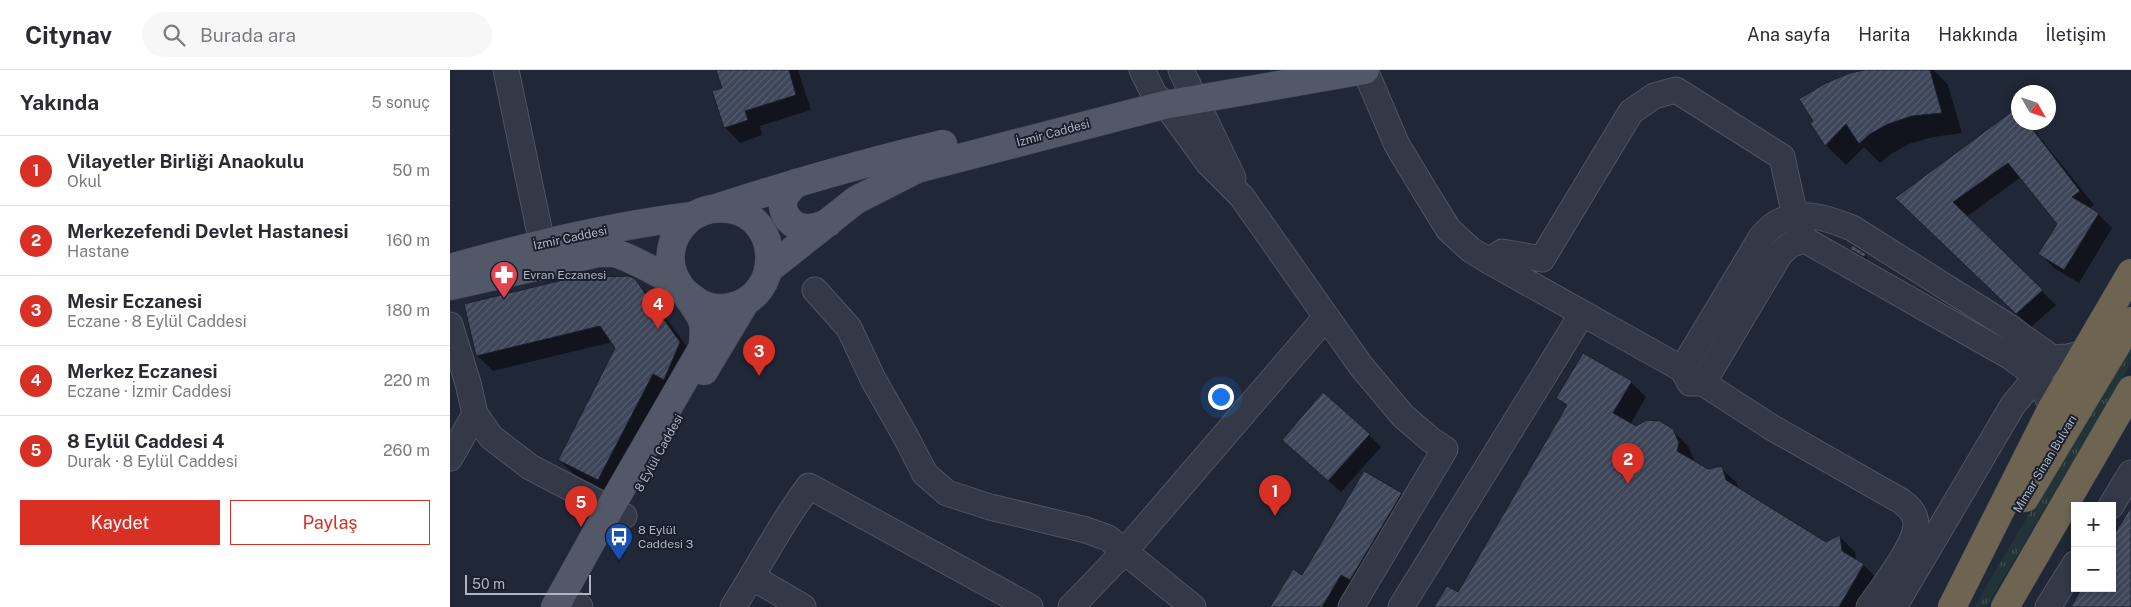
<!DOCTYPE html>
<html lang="tr">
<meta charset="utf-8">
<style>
:root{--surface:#fff;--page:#f7f7f7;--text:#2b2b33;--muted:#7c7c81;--line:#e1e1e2;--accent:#d93025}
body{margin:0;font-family:"Public Sans",sans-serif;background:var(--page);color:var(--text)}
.controls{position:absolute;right:15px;bottom:15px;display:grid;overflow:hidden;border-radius:0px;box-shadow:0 2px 8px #0003}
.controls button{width:45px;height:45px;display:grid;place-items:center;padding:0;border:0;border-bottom:1px solid var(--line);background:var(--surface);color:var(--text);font:25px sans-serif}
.compass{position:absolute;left:1561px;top:15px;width:45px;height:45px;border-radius:50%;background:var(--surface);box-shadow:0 2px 8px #0003;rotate:129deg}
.scale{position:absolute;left:15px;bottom:12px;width:126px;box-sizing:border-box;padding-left:5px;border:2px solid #aeb4c4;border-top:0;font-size:14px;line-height:18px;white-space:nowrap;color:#aeb4c4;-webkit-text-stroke:4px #191f2b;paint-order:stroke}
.you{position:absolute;left:770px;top:326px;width:18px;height:18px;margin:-12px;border:4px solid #fff;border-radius:50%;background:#1a73e8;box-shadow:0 0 0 8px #1a73e833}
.badge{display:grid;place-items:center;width:32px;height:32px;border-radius:50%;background:var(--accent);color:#fff;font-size:16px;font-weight:700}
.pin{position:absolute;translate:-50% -41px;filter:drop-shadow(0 1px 2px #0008)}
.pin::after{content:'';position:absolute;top:26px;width:18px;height:15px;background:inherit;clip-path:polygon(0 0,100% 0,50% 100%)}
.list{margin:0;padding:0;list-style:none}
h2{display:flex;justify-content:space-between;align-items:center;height:65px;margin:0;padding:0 20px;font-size:21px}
h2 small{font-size:16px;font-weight:400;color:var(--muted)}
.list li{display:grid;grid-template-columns:32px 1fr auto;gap:15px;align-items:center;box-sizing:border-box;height:70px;padding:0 20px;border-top:1px solid var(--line)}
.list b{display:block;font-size:19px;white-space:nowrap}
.list p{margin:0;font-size:16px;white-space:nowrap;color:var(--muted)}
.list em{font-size:16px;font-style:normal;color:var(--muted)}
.actions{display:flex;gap:10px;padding:15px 20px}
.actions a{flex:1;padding:11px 0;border:1px solid var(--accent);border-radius:0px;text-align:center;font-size:18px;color:var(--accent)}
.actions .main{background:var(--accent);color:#fff}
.icon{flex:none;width:28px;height:28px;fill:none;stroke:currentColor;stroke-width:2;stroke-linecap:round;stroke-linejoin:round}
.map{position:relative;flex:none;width:1681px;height:537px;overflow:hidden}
header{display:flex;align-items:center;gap:30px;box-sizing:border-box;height:70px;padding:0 25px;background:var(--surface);border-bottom:1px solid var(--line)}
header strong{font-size:24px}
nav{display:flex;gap:28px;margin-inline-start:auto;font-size:18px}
.search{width:350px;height:45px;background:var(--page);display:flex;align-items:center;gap:12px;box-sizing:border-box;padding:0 18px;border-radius:28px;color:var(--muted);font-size:19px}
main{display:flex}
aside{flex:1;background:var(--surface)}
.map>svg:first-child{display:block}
.grass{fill:url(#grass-tufts)}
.shadow{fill:#0007}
.building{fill:url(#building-hatch);stroke:#1b202d}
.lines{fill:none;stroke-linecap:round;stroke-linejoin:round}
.minor-casing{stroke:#4e5462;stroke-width:27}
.major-casing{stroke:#3d4250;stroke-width:29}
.highway-casing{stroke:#3b414e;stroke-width:29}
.minor{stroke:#343947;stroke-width:25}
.major{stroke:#525867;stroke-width:28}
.highway{stroke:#6d6551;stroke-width:28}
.labels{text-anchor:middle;stroke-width:4;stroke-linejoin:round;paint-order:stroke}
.street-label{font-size:12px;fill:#aeb4c4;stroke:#191f2b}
.poi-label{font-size:12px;fill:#aeb4c4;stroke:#191f2b;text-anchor:start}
</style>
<header>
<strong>Citynav</strong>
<div class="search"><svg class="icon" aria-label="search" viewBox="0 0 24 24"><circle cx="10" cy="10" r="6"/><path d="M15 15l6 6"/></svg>Burada ara</div>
<nav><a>Ana sayfa</a><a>Harita</a><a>Hakkında</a><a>İletişim</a></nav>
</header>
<main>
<aside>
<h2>Yakında<small>5 sonuç</small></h2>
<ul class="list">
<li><span class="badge">1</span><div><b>Vilayetler Birliği Anaokulu</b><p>Okul</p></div><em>50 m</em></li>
<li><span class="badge">2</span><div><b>Merkezefendi Devlet Hastanesi</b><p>Hastane</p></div><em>160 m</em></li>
<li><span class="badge">3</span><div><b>Mesir Eczanesi</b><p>Eczane · 8 Eylül Caddesi</p></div><em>180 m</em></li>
<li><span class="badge">4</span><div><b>Merkez Eczanesi</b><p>Eczane · İzmir Caddesi</p></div><em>220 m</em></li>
<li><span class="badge">5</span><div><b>8 Eylül Caddesi 4</b><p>Durak · 8 Eylül Caddesi</p></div><em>260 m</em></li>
</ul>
<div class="actions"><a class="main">Kaydet</a><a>Paylaş</a></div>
</aside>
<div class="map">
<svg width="1681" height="537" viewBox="0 0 1681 537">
<defs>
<pattern id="grass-tufts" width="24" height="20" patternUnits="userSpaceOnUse" patternTransform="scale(1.25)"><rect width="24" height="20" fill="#233438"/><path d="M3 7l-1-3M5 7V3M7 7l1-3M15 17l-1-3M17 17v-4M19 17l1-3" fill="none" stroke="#404f53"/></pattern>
<pattern id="building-hatch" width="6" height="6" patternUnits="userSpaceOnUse" patternTransform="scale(1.25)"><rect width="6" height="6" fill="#3e4659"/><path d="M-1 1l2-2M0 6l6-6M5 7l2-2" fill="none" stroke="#575e6f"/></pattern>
</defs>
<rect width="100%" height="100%" fill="#202736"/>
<polygon class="grass" points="1681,272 1681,293 1536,537 1524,537"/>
<g class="shadow">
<polygon points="267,0 348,0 361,40 310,56 312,65 290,73 275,57 273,19"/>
<polygon points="1424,0 1484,0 1498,15 1512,63 1483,67 1459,74 1441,84 1430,93 1414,77 1396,95 1376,75"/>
<polygon points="1566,41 1568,43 1568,52 1578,52 1580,55 1644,135 1639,139 1648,144 1662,158 1629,213 1604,198 1590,184 1608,154 1571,107 1516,147 1606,235 1581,257 1461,142"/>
<polygon points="1401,179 1415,185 1418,190 1405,182"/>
<polygon points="184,210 200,226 245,288 164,425 125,405 109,390 166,278 162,272 43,301 27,285"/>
<polygon points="1181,312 1196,327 1180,355 1186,358 1222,360 1238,376 1244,389 1243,392 1258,400 1271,398 1287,413 1288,419 1376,473 1390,467 1405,482 1406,490 1413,495 1429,510 1413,537 986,537 1008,524 1117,337 1108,328"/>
<polygon points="919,365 931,377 891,422 845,381"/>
<polygon points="951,424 963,436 891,537 822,537 852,507"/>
</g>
<g class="building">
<polygon points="266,0 339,0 346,25 295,41 298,50 274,58 262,21 272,18"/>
<polygon points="1414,0 1480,0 1492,43 1462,46 1438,54 1420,64 1409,74 1396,54 1375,76 1360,53 1363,51 1349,29 1376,13 1400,3"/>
<polygon points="1568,37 1568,52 1577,52 1630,121 1622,127 1649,143 1614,200 1588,184 1607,154 1558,93 1503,132 1593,220 1566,244 1445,128"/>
<polygon points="1402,175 1416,184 1414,187 1400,179"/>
<polygon points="179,206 185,209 230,272 214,310 203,304 148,410 108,390 165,278 150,256 26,286 14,234 121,208"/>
<polygon points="1133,283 1182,311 1163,343 1186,356 1197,350 1210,351 1223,359 1229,373 1227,381 1258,399 1272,396 1276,410 1376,472 1390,465 1392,481 1414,494 1389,537 984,537 997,516 1008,522 1117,335 1106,328"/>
<polygon points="873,322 920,364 878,411 832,370"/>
<polygon points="914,401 952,423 900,510 891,505 872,537 820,537 843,499 852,505"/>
<polygon points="1681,437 1681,537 1621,537 1632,518 1662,518 1662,468"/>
</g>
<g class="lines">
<defs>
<g id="minor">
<polyline points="56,0 92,173"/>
<polyline points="692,0 704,24 722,43 759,94 792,127 911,296 953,346 981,370 995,379 901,537"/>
<polyline points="731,0 783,108"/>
<polyline points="915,0 947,75 976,123 999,160 1021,180 1039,191"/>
<path d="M1355,170L1345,146L1332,87L1226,20L1204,26L1181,42L1092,189L1052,182L1039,191L1232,299L1240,313H1253L1321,357L1451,431C1457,436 1463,440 1465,448C1472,470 1431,519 1419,537"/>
<polyline points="365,220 399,258 423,309 456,367 475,404 497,423 540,437 636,460 658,468 743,537"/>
<polyline points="0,255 18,313 25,344 41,367 80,397 174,446"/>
<path d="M1232,299L1312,166C1317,162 1321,156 1327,153C1351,139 1378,148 1402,158L1556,255L1602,288L1618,287L1633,283"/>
<path d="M1253,313L1330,184L1341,174L1355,170L1559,286C1585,304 1590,308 1602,338"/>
<polyline points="0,388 25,344"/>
<polyline points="1661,436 1681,403"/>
<polyline points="302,507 353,537"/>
<polyline points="127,535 130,537"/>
<path d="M283,537C309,497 330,454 359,416L580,537"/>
<polyline points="621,537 675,481 876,247"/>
<polyline points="951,537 1132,244"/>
<polyline points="1444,537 1563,335 1597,294"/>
<polyline points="1598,537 1625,494"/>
</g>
<g id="major">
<path d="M346,113C342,117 338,121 335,126C328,140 340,157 355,158C364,159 370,156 378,153"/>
<path d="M266,138C341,114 416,92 493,74"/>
<path d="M0,198C80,176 160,156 242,146"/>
<polyline points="319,199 406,130 467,99 714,35 915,0"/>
<path d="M0,216L148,183C153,183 159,183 164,183C174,185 205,201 215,207C239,221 249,244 281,237C333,226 332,147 279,139C264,137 249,140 237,151C230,158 224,166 222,176C214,210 240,223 252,250C255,257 253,269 253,277L160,438L105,537"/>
<polyline points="254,301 296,231"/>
</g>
<g id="highway">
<polyline points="1575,428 1681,251"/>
<polyline points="1502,537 1602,338 1681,203"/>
<polyline points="1555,537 1681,320"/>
</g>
</defs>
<use href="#minor" class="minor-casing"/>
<use href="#major" class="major-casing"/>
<use href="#highway" class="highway-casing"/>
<use href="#minor" class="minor"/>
<use href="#major" class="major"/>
<use href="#highway" class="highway"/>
</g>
<defs>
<symbol id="pharmacy-pin" viewBox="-11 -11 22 30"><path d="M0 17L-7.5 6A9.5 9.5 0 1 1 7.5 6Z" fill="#e0444e" stroke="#191f2b"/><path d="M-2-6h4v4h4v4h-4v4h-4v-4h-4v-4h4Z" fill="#fff"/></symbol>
<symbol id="bus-pin" viewBox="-11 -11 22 30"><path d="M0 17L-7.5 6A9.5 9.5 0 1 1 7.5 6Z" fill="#1a4fb4" stroke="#191f2b"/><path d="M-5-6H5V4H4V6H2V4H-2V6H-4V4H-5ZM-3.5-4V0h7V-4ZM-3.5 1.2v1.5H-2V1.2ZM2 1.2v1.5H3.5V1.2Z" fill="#fff"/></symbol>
</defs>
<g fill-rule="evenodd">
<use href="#pharmacy-pin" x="38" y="189" width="32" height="43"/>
<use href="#bus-pin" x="153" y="451" width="32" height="43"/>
</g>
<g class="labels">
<g class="street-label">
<text transform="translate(603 63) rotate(-15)" y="4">İzmir Caddesi</text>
<text transform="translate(120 168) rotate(-12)" y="4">İzmir Caddesi</text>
<text transform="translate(209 383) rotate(-61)" y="4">8 Eylül Caddesi</text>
<text transform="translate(1595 394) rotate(-59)" y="4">Mimar Sinan Bulvarı</text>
</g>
<g class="poi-label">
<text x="73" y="209">Evran Eczanesi</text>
<text x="188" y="464">8 Eylül<tspan x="188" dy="14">Caddesi 3</tspan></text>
</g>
</g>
</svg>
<div class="controls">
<button>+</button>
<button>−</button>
</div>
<svg class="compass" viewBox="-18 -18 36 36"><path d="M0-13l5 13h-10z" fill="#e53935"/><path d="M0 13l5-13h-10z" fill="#7c7c81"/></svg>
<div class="scale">50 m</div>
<div class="you"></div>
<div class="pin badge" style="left:825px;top:446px">1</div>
<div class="pin badge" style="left:1178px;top:414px">2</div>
<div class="pin badge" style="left:309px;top:306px">3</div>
<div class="pin badge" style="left:208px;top:259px">4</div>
<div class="pin badge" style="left:131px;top:457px">5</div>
</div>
</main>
